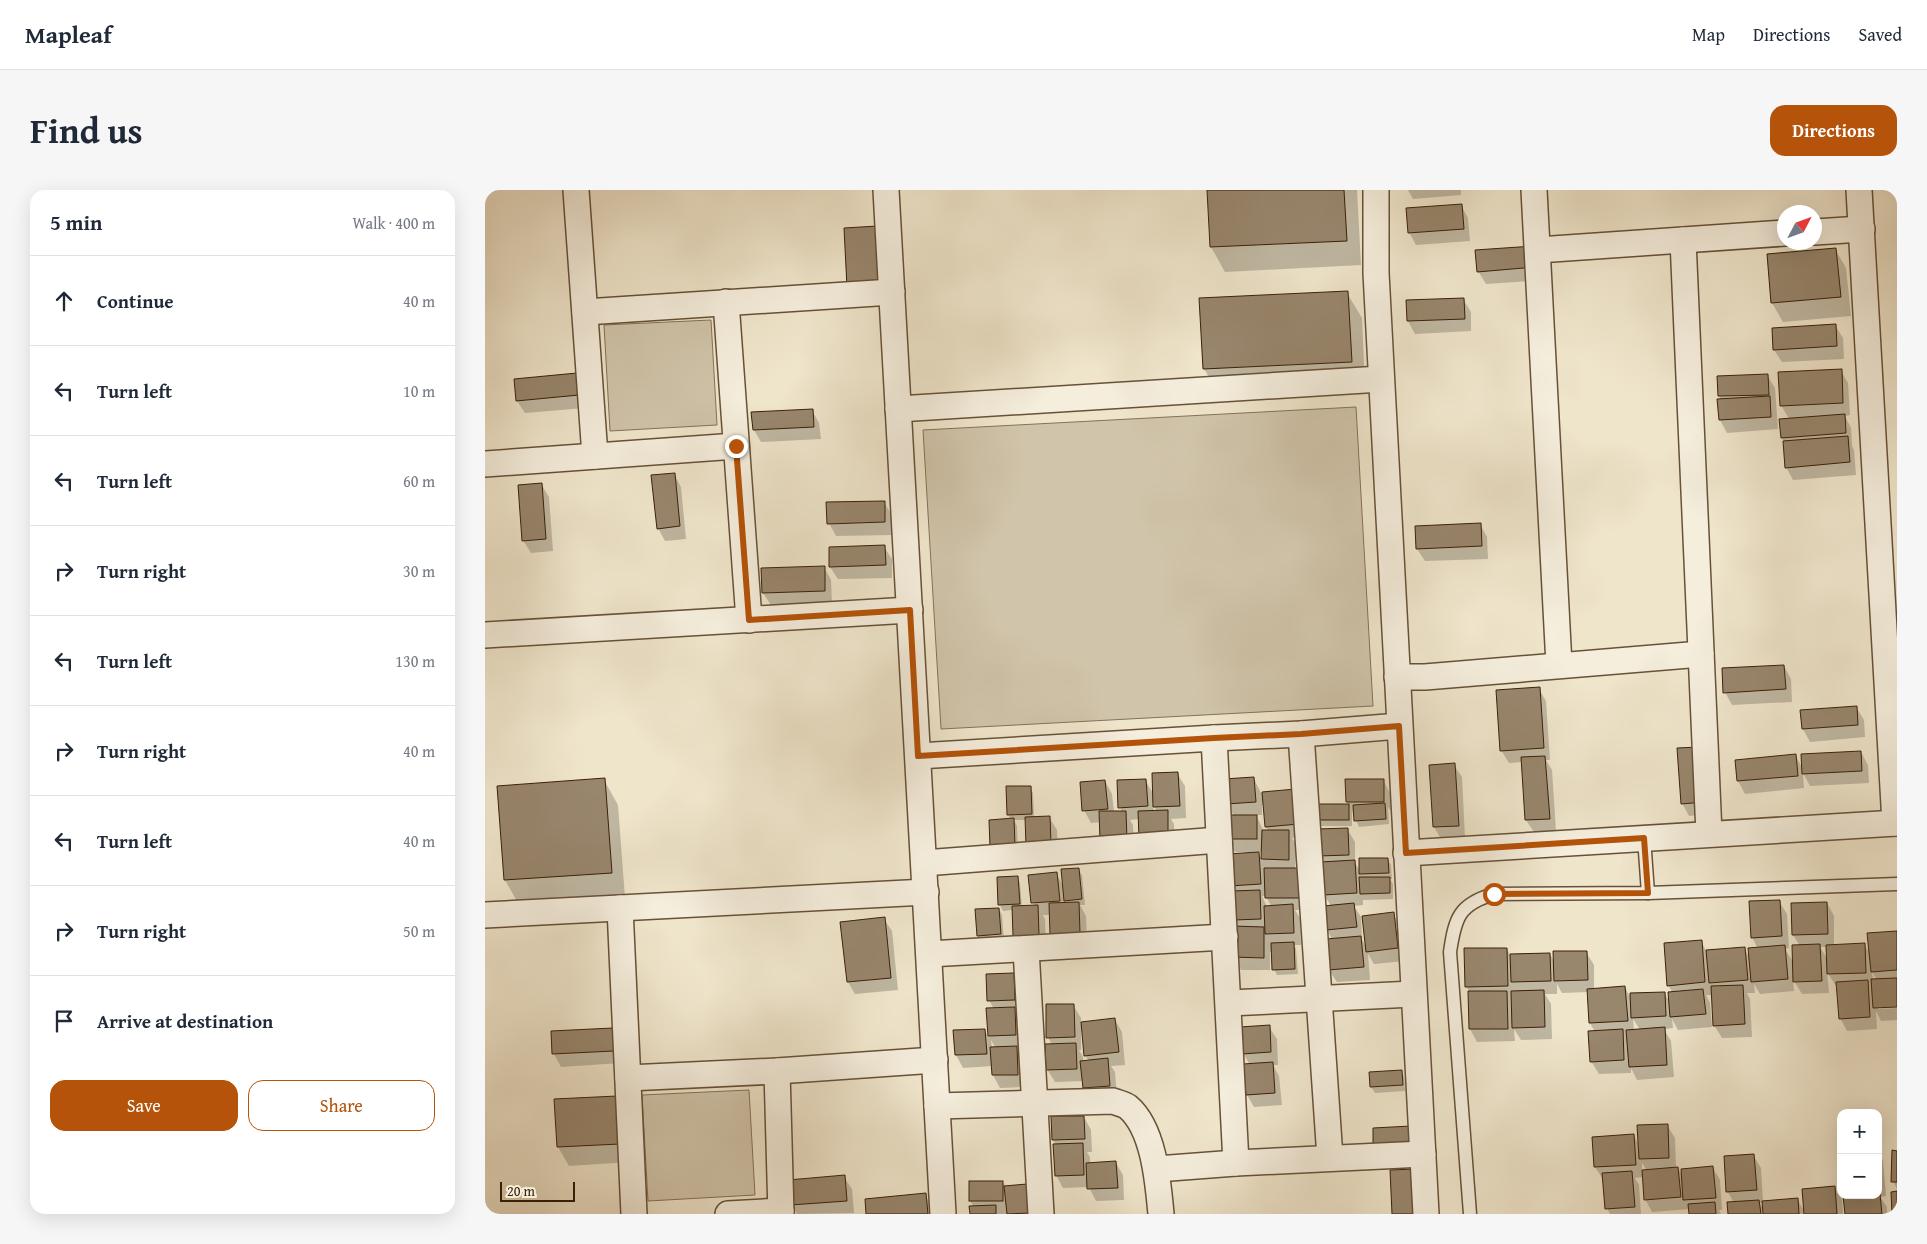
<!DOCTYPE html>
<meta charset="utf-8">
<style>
:root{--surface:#fff;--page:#f6f6f7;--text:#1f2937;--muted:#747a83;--line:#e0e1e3;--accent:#b45309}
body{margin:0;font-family:"Gentium Book Plus",serif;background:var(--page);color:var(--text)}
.controls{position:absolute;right:15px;bottom:15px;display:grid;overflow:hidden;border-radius:10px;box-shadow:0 5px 20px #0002}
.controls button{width:45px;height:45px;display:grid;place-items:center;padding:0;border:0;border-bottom:1px solid var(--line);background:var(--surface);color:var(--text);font:25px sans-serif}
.compass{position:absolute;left:1292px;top:15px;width:45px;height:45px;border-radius:50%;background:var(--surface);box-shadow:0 5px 20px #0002;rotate:49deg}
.scale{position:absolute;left:15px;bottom:12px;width:75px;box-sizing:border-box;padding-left:5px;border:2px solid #3a2007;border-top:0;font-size:14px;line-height:18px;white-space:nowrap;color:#3a2007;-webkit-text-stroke:4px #f5eedd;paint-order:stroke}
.stop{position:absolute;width:15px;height:15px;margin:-11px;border:4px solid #b45309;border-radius:50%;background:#fff}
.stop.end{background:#b45309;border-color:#fff;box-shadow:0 1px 5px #0008}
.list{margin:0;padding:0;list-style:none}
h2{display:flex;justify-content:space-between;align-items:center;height:65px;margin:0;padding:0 20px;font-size:21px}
h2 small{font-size:16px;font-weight:400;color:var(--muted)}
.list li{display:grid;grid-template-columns:32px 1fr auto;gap:15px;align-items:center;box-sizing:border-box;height:90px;padding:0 20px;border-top:1px solid var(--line)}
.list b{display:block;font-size:19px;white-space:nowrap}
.list em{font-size:16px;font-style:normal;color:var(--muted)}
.actions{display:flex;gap:10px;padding:15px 20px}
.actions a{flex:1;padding:11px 0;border:1px solid var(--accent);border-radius:15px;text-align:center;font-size:18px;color:var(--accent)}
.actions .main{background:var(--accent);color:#fff}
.icon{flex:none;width:28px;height:28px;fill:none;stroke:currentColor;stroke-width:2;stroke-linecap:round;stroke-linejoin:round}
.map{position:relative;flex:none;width:1412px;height:1024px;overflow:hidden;border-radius:15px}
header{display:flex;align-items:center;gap:30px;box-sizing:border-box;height:70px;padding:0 25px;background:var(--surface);border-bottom:1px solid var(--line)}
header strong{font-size:24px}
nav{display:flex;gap:28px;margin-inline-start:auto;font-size:18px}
.intro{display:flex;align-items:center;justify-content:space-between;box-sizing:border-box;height:120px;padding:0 30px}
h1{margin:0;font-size:35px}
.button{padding:12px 22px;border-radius:15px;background:var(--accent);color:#fff;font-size:18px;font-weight:700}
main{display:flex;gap:30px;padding:0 30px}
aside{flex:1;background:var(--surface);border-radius:15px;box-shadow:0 5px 20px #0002}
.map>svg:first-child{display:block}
.green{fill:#d0c4aa;stroke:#857258}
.shadow{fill:#0003;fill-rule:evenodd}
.building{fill:#98866d;stroke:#3a2007}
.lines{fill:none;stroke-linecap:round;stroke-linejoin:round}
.service-casing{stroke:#675138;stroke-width:15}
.minor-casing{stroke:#675138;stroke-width:28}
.service{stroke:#f5eedd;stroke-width:12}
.minor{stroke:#f5eedd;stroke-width:25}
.route{stroke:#b45309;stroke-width:6}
</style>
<header>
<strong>Mapleaf</strong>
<nav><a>Map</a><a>Directions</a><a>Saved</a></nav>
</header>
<div class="intro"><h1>Find us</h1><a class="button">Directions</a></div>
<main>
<aside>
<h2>5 min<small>Walk · 400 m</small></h2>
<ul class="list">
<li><svg class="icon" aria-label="ahead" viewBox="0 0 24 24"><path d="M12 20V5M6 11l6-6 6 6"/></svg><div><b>Continue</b></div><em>40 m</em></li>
<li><svg class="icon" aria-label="left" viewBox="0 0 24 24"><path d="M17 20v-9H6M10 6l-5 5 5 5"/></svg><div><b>Turn left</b></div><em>10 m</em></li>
<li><svg class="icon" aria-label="left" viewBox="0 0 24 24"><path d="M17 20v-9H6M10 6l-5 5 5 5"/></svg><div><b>Turn left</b></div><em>60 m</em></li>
<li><svg class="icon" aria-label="right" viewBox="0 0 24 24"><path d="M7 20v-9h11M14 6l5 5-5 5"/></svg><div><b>Turn right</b></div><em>30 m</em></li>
<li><svg class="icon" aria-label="left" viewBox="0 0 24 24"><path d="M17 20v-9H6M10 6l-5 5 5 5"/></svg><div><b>Turn left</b></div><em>130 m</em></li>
<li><svg class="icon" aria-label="right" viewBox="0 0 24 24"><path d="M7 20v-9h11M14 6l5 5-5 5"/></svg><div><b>Turn right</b></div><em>40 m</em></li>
<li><svg class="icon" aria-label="left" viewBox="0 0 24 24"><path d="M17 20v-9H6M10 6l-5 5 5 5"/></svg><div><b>Turn left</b></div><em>40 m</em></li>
<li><svg class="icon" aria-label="right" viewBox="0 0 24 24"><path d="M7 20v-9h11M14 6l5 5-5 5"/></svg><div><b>Turn right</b></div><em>50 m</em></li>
<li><svg class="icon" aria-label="arrive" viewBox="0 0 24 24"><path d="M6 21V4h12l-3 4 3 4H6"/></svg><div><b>Arrive at destination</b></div></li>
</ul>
<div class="actions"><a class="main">Save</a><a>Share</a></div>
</aside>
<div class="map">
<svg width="1412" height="1024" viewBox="0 0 1412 1024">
<rect width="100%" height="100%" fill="#efe5cb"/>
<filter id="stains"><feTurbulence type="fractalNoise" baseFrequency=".004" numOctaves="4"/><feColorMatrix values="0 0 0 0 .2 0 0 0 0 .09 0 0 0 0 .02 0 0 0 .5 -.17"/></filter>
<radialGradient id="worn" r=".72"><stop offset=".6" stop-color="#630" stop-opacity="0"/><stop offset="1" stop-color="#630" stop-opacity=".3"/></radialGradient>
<g class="green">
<polygon points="226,130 232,235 125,241 119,135"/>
<polygon points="871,217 888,516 456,539 438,240"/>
<polygon points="264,900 270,1005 163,1011 157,905"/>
</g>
<g class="shadow">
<polygon points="723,0 872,0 876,75 740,82 726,57"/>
<polygon points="923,0 976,0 976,5 928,9"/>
<polygon points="976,15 983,28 985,51 931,55 924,42"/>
<polygon points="1048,57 1057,90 1001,94 993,81"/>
<polygon points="1350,59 1361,78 1366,126 1298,132 1287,113 1283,65"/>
<polygon points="862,103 877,128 880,197 734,203 719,179"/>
<polygon points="978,109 986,122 986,141 930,144 923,131"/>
<polygon points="1350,135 1358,148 1359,169 1297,172 1289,160"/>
<polygon points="1356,181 1363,193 1365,225 1360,226 1366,238 1367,256 1369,260 1371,285 1308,290 1301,277 1299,252 1297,248 1304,229 1296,215"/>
<polygon points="91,185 100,218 40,223 32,211"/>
<polygon points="1282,185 1290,198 1293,239 1242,243 1235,230 1233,210 1236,210 1234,206 1233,187"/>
<polygon points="327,220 334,233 336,249 276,252 269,240"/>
<polygon points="189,284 196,297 201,349 180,351 173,338"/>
<polygon points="56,294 64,307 68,361 46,363 38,350"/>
<polygon points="399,312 406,324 407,345 351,346 344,333"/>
<polygon points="995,334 1002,347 1003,369 940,371 932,359"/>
<polygon points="399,357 407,369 407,388 353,389 345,377"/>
<polygon points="339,377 346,390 347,414 286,415 278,403"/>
<polygon points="1299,476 1306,489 1307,512 1247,515 1240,502"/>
<polygon points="1054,499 1061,511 1065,570 1061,570 1067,580 1071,641 1049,642 1041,630 1037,572 1024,573 1016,560"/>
<polygon points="1371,517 1379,530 1380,547 1325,552 1318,539 1317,521"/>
<polygon points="1376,562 1383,575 1384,593 1325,596 1318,583 1319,598 1260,604 1253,591 1251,571 1310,565 1318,579"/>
<polygon points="1222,571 1225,624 1204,626 1197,613"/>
<polygon points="969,575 977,587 980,648 956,649 949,637"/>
<path d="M692,583L700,596L701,628L686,629L689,634L690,660L654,629L645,630L648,635L649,662L616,632L606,633L599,620L620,591L627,604L629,622H637L635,617L660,590L669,605ZM668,614L672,622H669Z"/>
<path d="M769,589L776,603L811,600L821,647L807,648L811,654L810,679H812L820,720H810L815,728L816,755H809L811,759L813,784L792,785L789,779L788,762H785V780H756L749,767L754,738L750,730L746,695L773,664L778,671V662H750L742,649L749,626L742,614ZM777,615H779L781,637L784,642H779L771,625H777ZM777,706H781L786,716L782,717Z"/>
<polygon points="119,590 133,615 140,708 34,715 20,690 13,597"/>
<polygon points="898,590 905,603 906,621 903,617 904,634 874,637 867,621 867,636 836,636 833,630 864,615 862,612"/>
<polygon points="545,597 548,603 549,628 564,627 572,640 573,667 541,630 529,630 532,636 533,662 507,656 526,630 523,624"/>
<polygon points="862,639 870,652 870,673 875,681 903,669 906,675 907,689 905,689 908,694 908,709 878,710 878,715 869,716 876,727 877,750 882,758 908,724 916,736 919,771 889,774 883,764 885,790 852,792 844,780 847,749 842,740 846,716 839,705 839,673 835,665"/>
<polygon points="593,679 597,685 600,715 595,715 601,726 602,756 565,725 558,725 560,729 561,757 537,758 529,746 528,720 518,721 515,715 513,688 532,687 535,693 537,717 549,716 545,686 571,683 579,697"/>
<path d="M1294,711L1302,724L1304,758L1300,759L1309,773L1315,756L1308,745L1342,713L1349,726V756L1379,754L1386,765L1412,742V816L1393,817V819L1412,818V830L1396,831L1391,821L1392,839L1362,841L1355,828L1353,796H1351L1342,782L1344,803L1317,804L1308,789L1309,801L1275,804L1269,794L1270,803H1262L1265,809L1267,847L1237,848L1229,835L1228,805H1221L1225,813L1227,837L1193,840L1187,829L1188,838L1179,839L1186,851L1189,887L1152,890L1146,878V883L1114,884L1106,871L1110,842L1105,833L1103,802L1077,803L1072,794V804H1060L1066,814L1067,849L1036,850L1029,839L1030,851L992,852L985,839V802L981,796L1022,759L1025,765L1065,764L1070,773L1101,762L1109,775V799L1140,797L1144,805L1179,803L1185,812L1188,803L1183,795L1216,752L1222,762L1259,758L1265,769L1273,759L1267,747ZM1335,757H1342L1343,770ZM1387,782L1392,790H1388ZM1148,829L1154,838L1155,841H1149Z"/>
<polygon points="514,719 517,725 519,750 496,751 493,746"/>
<polygon points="399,729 407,741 413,800 370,804 363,792"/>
<path d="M528,784L535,797L536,822H531L536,831L537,857H531L538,869L539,897L515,898L508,885L507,876L478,878L471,865L499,840L504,848L503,820L509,819L504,810ZM506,850L509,855L511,858H507Z"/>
<path d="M588,815L596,828V833L630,830L637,842L640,875L626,876L630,882L632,908L606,910L599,898L598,891L570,892L562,879L567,855L563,847ZM596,840H598L600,865L604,871L598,872V867L594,860H596Z"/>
<polygon points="784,837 792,849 793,875 788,875 794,886 797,915 769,917 762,905 765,875 758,863"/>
<polygon points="127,839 136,873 76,877 69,864 67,842"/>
<polygon points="916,881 919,887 920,901 890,903 886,897"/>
<polygon points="132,907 145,972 84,976 73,957"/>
<polygon points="599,927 606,940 607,962 602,962 605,967 605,974 631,973 638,985 639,1010 611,1011 604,997 578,998 571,985 571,955 568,950"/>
<path d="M1182,935L1190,948L1191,979L1193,978L1198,987L1228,978L1235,990L1237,1020H1234L1236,1024H1205V1019L1167,1022L1160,1009L1158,987L1150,988L1154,995L1156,1024H1125L1122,1018L1118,989L1110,977L1149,946L1154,955ZM1157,973L1162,981H1157Z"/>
<polygon points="1393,962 1398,971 1401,1006 1395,1007 1402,1017 1402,1024 1361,1024 1367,1005 1393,1005"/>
<polygon points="1412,962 1412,999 1408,991"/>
<path d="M1268,965L1276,978L1278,1012L1312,1009L1320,1022L1350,998L1357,1010L1358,1024H1244L1249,1013L1243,1002ZM1279,1012V1021L1275,1013Z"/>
<polygon points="359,987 367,999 369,1023 312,1024 306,1015"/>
<polygon points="485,992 517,992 547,1024 486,1024 489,1017 485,1011"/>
<polygon points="440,1005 447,1017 448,1024 382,1024"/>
</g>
<g class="building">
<polygon points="722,0 859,0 862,51 725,57"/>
<polygon points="977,14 979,39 923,43 921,18"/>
<polygon points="393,36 395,96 362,97 359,38"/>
<polygon points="1049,56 1050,77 992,82 990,60"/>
<polygon points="1351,58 1356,107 1286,113 1282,64"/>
<polygon points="863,101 867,172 718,179 714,108"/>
<polygon points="979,108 980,129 922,131 921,110"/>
<polygon points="1351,134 1352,156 1288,160 1287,138"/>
<polygon points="1357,179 1358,213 1295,216 1293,182"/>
<polygon points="92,183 94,205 31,211 29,189"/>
<polygon points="1283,184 1284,205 1233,206 1232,186"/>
<polygon points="1285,206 1286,227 1234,230 1232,209"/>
<polygon points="328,219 329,237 268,240 266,222"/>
<polygon points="1360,224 1361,243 1296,248 1294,229"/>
<polygon points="1363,246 1365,272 1300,278 1298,251"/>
<polygon points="190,283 195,336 172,339 166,285"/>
<polygon points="57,293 61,349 37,351 33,295"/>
<polygon points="400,311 400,332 342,334 341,312"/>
<polygon points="996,333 997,356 931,359 930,336"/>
<polygon points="400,355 401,375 344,377 344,357"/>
<polygon points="340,376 340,401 277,403 276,378"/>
<polygon points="1299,475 1301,499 1238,503 1237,478"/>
<polygon points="1055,497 1059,558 1015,561 1011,500"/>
<polygon points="1372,516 1373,535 1317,539 1315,520"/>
<polygon points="1215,557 1219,612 1196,614 1192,558"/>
<polygon points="1376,561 1377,581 1317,584 1316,564"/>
<polygon points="1311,564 1313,586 1252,591 1250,570"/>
<polygon points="1060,566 1065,629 1040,630 1036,567"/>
<polygon points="970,573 974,636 948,637 944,575"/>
<polygon points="693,582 695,616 668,617 667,583"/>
<polygon points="769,587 771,612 741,614 739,589"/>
<polygon points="120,588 127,683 19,690 12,596"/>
<polygon points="661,589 663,616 633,618 632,590"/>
<polygon points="860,589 899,589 899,612 861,612"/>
<polygon points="620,590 623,619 597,621 595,592"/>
<polygon points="521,596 546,596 547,624 522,625"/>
<polygon points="811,599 814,634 780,637 777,602"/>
<polygon points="900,613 901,629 869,631 868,615"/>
<rect x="832" y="614" width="32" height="16"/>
<polygon points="683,620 683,648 654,648 653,621"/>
<polygon points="614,621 641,621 642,650 615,651"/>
<rect x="741" y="625" width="31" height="24"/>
<polygon points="565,626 566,655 541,656 540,627"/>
<polygon points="529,628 530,656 505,657 504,630"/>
<polygon points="863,638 864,665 833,666 833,639"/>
<polygon points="777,640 804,640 804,670 776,669"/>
<polygon points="774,662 776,694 744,696 742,664"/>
<polygon points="874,668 903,668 904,683 874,684"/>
<polygon points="870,670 872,703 838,705 836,672"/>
<polygon points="594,678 597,709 579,711 576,679"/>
<polygon points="779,678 813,678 814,708 780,708"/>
<polygon points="572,682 575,711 546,713 543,685"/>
<polygon points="533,686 535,714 513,715 512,687"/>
<polygon points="874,687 905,687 905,703 875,704"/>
<polygon points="775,700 776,729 749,730 747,701"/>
<polygon points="1295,710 1297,746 1266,748 1264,711"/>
<polygon points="594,712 595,743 565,745 564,713"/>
<polygon points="1342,712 1343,744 1307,745 1306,713"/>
<polygon points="869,713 872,737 841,740 838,716"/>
<polygon points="808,714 809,743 780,744 779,716"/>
<polygon points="553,715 554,745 528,746 527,716"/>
<polygon points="514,718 516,744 492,746 490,719"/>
<polygon points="909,722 913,758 881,762 877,726"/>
<polygon points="400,727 406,788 362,792 355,732"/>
<polygon points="747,736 779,737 779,768 747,767"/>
<polygon points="1412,741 1412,780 1386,782 1382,743"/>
<polygon points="876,746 879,777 843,780 841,749"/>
<polygon points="1217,750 1220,792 1182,796 1179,753"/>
<polygon points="809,752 810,779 787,780 786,753"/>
<polygon points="1380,753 1381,783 1342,784 1341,755"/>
<polygon points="1335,754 1337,791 1308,792 1307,755"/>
<polygon points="1300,755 1303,789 1266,792 1263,758"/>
<polygon points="1260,757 1263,790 1224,793 1221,760"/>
<polygon points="979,758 1022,758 1023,796 980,797"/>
<polygon points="1068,761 1102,761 1103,790 1069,791"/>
<polygon points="1065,763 1066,791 1026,792 1025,764"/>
<polygon points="529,783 530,810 502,811 501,784"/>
<polygon points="1412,788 1412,817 1388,818 1386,789"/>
<polygon points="1383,790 1385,827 1354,829 1351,792"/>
<polygon points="1258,795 1260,834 1228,836 1226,796"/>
<polygon points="1140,796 1143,831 1104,833 1102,799"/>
<polygon points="1218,799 1221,824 1185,827 1183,802"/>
<polygon points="1059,800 1060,837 1027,838 1026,801"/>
<polygon points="983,801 1022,801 1023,839 984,839"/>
<polygon points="1180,802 1181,826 1146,828 1145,803"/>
<polygon points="561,814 589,814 590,847 561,848"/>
<polygon points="530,817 531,845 503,846 501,818"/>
<polygon points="630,828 634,862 599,866 596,832"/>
<polygon points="785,835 786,862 757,864 755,837"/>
<polygon points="1180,837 1182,875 1144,877 1141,840"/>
<polygon points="128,838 129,861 67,864 66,841"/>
<polygon points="500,839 502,864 470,865 468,840"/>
<polygon points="1138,839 1139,870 1105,872 1103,841"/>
<polygon points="591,853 592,879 561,880 560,854"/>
<polygon points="532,856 533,885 507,885 505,857"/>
<polygon points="623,868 625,896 598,898 595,871"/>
<polygon points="788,872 790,903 761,905 758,874"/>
<polygon points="917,880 918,895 885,897 884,882"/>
<polygon points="132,906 135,954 72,957 69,909"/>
<polygon points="566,926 599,926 600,949 567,950"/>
<polygon points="1183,934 1184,968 1154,969 1152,935"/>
<polygon points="926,936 926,955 888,957 888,938"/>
<polygon points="1149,944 1151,975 1109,977 1107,947"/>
<polygon points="598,953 599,985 570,986 568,954"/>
<polygon points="1407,960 1412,961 1412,992 1406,992"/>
<polygon points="1269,964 1272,1000 1241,1002 1239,966"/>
<polygon points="631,971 633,998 602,999 601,973"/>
<polygon points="1228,976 1231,1008 1198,1010 1196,979"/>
<polygon points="1193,977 1196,1007 1159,1010 1157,980"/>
<polygon points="929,979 931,1024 907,1024 905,980"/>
<polygon points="1147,981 1150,1017 1120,1019 1117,983"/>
<polygon points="360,985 362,1011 305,1015 303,990"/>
<rect x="484" y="991" width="34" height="20"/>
<polygon points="542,994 544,1023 522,1024 519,996"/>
<polygon points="1350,996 1352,1024 1319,1024 1317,999"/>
<polygon points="1412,1001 1412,1024 1407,1024 1406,1002"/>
<polygon points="441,1003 443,1024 381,1024 380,1009"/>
<polygon points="1393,1004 1395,1004 1397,1024 1360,1024 1358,1006 1393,1005"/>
<polygon points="1313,1008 1314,1024 1278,1024 1277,1011"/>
<polygon points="1274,1010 1276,1024 1243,1024 1242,1012"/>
<polygon points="1230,1012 1231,1024 1204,1024 1203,1014"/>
<polygon points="511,1015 511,1024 485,1024 484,1016"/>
</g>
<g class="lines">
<defs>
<g id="service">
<polyline points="1159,648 1163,703"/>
<path d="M985,1024L965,762C970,728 974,714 1009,704L1163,703L1412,694"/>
</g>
<g id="minor">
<polyline points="91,0 110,266"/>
<polyline points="401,0 458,1024"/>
<polyline points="891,0 891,83 941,1024"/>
<polyline points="1049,0 1074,475"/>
<polyline points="1374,0 1410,633"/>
<polyline points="1330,42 1377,39"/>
<polyline points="1198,50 1224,644"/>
<polyline points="1053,60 1300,43"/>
<polyline points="241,112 264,430"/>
<polyline points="100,122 407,102"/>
<polyline points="413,219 896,189"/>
<polyline points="0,274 251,256"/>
<polyline points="0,445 425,420"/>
<polyline points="912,487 940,487 1216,464"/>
<polyline points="816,544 845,968"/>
<polyline points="729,548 751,973"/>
<polyline points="433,566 729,548 816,544 914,536"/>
<polyline points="921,663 1412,633"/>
<polyline points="439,673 734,650"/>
<polyline points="135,718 149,1024"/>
<polyline points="0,725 441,702"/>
<polyline points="541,759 556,1024"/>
<polyline points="444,764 740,747"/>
<polyline points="744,813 928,804"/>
<polyline points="292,881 296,1024"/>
<polyline points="143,888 292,881 450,870"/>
<path d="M452,916L628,911C633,913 639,914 643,917C669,939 673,992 676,1024"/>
<polyline points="672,979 751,973 938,964"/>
<polyline points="243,1024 296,1021"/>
</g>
</defs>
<use href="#service" class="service-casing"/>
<use href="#minor" class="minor-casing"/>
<use href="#service" class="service"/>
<use href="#minor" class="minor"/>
</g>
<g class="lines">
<polyline class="route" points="251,256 264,430 425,420 433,566 729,548 816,544 914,536 921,663 1159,648 1163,703 1009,704"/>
</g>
<rect width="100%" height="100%" filter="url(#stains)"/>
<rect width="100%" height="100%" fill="url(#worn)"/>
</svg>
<div class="controls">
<button>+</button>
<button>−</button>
</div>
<svg class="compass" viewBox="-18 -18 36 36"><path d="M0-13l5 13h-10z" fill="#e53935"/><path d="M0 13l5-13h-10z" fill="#747a83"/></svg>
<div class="scale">20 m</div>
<div class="stop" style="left:1009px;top:704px"></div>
<div class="stop end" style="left:251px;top:256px"></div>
</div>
</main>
